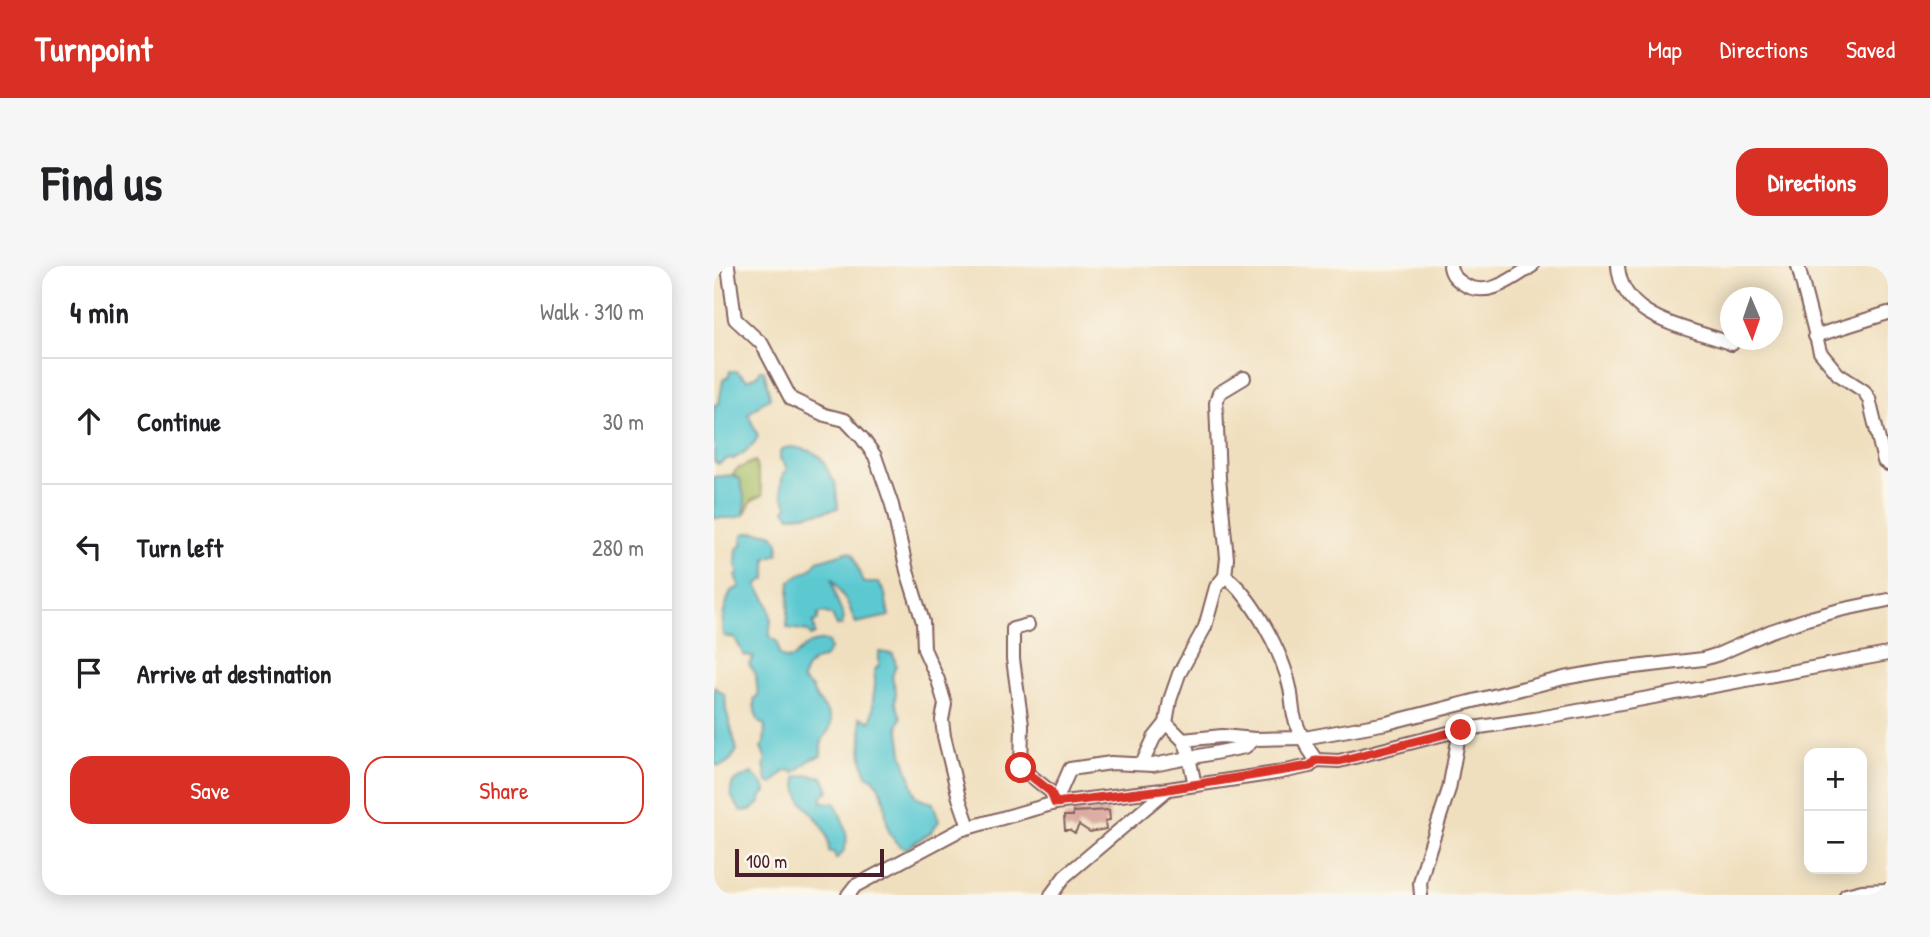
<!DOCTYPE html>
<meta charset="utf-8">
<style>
:root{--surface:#fff;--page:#f6f6f6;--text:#202124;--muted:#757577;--line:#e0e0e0;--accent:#d93025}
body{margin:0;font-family:"Patrick Hand",sans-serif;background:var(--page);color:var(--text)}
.controls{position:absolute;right:21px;bottom:21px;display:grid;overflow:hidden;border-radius:14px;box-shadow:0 4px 18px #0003}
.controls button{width:63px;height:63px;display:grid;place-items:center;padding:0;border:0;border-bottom:2px solid var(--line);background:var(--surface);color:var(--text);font:35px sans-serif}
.compass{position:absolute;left:1006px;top:21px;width:63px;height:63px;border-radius:50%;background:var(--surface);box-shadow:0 4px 18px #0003;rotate:178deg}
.scale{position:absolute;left:21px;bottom:18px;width:149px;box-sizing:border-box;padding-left:7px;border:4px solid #4a1f2b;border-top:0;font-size:19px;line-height:24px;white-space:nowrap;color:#4a1f2b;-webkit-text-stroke:5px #fbf7ec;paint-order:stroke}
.stop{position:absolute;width:21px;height:21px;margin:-16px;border:5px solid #d93025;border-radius:50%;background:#fff}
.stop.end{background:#d93025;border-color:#fff;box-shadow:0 2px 7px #0008}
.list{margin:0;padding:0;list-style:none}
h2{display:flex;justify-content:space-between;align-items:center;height:91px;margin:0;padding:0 28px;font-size:30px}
h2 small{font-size:23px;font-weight:400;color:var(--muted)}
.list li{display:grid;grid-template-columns:46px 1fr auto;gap:21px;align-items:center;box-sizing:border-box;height:126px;padding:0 28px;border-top:2px solid var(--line)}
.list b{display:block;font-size:26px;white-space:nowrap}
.list em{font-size:23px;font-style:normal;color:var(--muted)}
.actions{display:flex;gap:14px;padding:21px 28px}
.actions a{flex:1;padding:16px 0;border:2px solid var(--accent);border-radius:21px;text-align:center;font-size:24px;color:var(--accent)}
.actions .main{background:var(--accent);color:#fff}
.icon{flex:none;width:38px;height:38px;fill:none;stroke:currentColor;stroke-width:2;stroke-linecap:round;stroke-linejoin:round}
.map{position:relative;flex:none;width:1174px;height:629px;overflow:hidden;border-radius:21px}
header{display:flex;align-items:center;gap:42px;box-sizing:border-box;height:98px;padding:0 35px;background:var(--accent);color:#fff}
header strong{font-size:33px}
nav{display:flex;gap:38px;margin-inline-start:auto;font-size:24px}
.intro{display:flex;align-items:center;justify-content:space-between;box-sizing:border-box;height:168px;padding:0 42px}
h1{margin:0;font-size:49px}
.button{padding:18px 32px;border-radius:21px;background:var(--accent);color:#fff;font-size:24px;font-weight:700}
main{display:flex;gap:42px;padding:0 42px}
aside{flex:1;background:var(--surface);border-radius:21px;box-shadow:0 4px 18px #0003}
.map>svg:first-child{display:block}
.green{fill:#a7be63;stroke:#786e47;stroke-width:2}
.water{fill:#5cc9d1;stroke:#53747e;stroke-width:2}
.building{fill:#d3978e}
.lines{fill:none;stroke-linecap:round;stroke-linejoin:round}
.street-casing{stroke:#84625e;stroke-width:16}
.street{stroke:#fff;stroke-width:12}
.route{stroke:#d93025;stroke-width:9}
</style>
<header>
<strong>Turnpoint</strong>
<nav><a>Map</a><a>Directions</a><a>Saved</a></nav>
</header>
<div class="intro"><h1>Find us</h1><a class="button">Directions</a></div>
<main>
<aside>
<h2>4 min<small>Walk · 310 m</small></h2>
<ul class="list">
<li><svg class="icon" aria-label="ahead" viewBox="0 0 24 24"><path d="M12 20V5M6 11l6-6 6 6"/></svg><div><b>Continue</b></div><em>30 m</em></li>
<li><svg class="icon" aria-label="left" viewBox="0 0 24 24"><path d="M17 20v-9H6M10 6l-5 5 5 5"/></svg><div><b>Turn left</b></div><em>280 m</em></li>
<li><svg class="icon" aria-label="arrive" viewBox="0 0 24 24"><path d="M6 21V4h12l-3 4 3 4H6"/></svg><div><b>Arrive at destination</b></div></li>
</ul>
<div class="actions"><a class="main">Save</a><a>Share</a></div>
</aside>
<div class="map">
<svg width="1174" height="629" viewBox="0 0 1174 629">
<rect width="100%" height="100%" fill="#fbf7ec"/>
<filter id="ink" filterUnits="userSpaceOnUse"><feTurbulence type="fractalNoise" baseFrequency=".0143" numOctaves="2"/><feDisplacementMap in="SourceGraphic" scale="14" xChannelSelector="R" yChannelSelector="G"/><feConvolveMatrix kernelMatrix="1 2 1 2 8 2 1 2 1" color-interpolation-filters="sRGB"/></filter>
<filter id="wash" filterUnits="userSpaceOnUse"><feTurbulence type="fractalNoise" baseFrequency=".00686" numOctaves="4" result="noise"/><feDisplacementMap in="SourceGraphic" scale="28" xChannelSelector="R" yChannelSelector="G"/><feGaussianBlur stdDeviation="1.57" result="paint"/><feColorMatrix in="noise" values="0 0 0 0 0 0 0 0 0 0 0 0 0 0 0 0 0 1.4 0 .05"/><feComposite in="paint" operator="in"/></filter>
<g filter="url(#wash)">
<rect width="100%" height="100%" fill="#f0dfbe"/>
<polygon class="green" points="41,195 49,229 38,234 30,249 31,235 26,213 18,209 23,203"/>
<g class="water">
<path d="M46,104H50L56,131L34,148L44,170C39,181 30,187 19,193L15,192L4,198L0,195V139L5,138L9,114L15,110L16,105H22L34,114L45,108Z"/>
<path d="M78,181C93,184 106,185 112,201C115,207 116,211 121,216L124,242C108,247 93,249 76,250L71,244L74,240C66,229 66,221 69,208L73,205L71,198L66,193V186L71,182Z"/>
<polygon points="18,209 26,213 31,235 30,249 20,252 0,252 0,211"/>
<path d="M39,266C56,266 67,268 64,288L52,292V313L47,315L43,320C50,331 57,338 57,352C57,359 55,363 56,370L64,377L65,388L72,393L79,392C90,381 97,373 114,375L116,383L110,392C97,393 91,402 88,414L98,422C100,436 116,442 117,457C117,465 111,467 109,473C106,478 107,485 107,490L97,493L80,507L79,504L70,506L58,518L53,515L50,498L52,493L47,481L50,478L51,459L46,457C41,450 40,441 40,432L44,430L42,409L35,398L40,391L30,389L21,372L10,370C5,359 12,336 17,325L26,321L22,310L25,307L22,299L23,283L28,279L29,268Z"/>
<polygon points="133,286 139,288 149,317 165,317 171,328 175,350 142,357 134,338 118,312 122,332 130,351 128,359 123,360 118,349 109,346 104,348 104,354 99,356 101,368 97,370 94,365 73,362 76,315 98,302 103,295"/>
<path d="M165,386L179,388L182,399L178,411L182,425L181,436L187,451L184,459L188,487L202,530L208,534L219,537L225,555L217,566L191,583C166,568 176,549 168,527C166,522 162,517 159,512L153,510C143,484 150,475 146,451L156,456C161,447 158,443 159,434C161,421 162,418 160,405L165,399Z"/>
<path d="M0,421L11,429L12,444L23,484C19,492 13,499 4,500L0,497Z"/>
<path d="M38,507L51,521L52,526L47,531L46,537L37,544L27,545C19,534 14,529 19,516Z"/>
<path d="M94,509L109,511L115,524L108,530V536L121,537C129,555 142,578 122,593L120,586H115C116,565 103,552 90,538C84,532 83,520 82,511Z"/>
</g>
<g id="blocks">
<polygon class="building" points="395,544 396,554 391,555 392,563 376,566 365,559 361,567 356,564 351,564 350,550 359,550 359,546"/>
</g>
</g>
<g filter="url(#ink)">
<use href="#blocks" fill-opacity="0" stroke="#84625e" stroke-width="2"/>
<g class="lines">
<defs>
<g id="street">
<polyline points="14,0 21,53 48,78 77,133 111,149 131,154 148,172 161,190 178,239 193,305 209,356 210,383 224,414 231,438 228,454 230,470 245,532 255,561"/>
<path d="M736,0C737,8 741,12 748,17C772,34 798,13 818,0"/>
<path d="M904,0C908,56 977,61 1018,78"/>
<polyline points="1084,0 1106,86 1124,108 1150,125 1155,133 1170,195 1174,198"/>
<polyline points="1101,70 1174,47"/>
<path d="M511,310C539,331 569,388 576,422C578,431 578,441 580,450C584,464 593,482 602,494"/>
<polyline points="314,359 299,363 299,393 308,459 307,502 337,526 341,537"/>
<polyline points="452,457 469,474 473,482 481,519"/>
<polyline points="469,474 508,470 541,473"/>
<polyline points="428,498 440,472 452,457 456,434 465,408 491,361 502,321 511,310 513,292 505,212 502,137 505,127 530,112"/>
<polyline points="341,537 356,503 397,497 439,499 531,481 541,473 590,472 673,457 850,412 895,404 989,393 1005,388 1057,365 1093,353 1126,344 1174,334"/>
<polyline points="134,629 141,620 246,564 341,537 448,524 562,507 596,500 602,494 625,495 746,464 820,453 1174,388"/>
<polyline points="337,629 351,610 453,524"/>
<polyline points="707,629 706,617 712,594 735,523 746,464"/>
<polyline points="1132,629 1148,625 1174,624"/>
</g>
</defs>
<use href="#street" class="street-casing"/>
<use href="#street" class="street"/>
</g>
</g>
<g class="lines" filter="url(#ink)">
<polyline class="route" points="307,502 337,526 341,537 448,524 596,500 602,494 625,495 747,464"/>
</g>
</svg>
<div class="controls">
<button>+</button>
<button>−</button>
</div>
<svg class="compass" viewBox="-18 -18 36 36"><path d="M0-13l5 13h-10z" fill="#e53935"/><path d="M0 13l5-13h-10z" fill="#757577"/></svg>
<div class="scale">100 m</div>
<div class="stop" style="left:307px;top:502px"></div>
<div class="stop end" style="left:747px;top:464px"></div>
</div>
</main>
